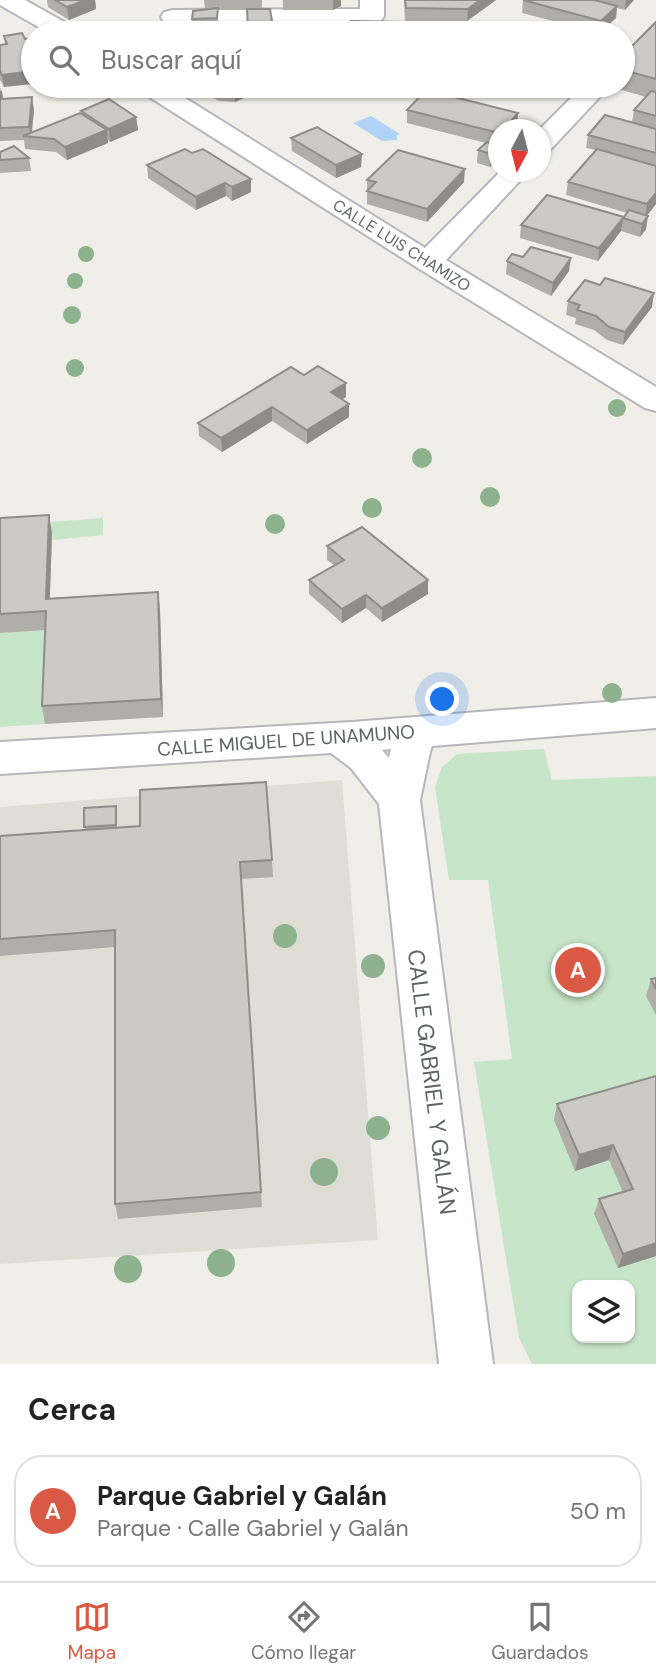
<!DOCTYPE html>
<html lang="es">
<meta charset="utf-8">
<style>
:root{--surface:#fff;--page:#f2f2f2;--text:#222;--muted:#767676;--line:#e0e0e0;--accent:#da5944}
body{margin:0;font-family:"DM Sans",sans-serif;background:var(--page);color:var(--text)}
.controls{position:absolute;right:21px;bottom:21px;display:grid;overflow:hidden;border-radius:14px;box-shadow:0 2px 5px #0004}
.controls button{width:63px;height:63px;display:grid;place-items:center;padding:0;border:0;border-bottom:2px solid var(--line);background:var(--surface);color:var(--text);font:35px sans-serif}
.compass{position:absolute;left:488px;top:119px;width:63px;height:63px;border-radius:50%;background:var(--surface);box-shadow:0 2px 5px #0004;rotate:187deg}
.you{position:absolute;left:443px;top:700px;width:24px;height:24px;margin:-18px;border:5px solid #fff;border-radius:50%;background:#1a73e8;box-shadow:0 0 0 10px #1a73e833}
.badge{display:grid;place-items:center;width:46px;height:46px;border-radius:50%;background:var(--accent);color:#fff;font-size:23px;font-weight:700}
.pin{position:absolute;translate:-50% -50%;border:4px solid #fff;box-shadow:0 2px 7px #0006}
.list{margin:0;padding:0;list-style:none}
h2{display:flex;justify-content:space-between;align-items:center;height:91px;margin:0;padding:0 28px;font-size:30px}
h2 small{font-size:23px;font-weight:400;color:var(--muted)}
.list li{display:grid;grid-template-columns:46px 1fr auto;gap:21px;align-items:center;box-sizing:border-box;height:112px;margin:0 14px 14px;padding:0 14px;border:2px solid var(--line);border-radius:28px}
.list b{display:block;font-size:26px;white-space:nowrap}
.list p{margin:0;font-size:23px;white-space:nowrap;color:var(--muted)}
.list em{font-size:23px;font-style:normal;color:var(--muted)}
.icon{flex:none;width:38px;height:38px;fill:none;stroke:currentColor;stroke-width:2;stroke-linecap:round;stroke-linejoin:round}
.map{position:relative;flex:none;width:656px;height:1364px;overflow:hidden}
.search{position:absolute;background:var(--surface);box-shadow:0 2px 5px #0004;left:21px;right:21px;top:21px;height:77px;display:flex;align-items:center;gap:18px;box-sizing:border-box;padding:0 24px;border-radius:38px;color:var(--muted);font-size:26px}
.sheet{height:217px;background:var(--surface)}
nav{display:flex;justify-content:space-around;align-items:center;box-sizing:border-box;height:98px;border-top:2px solid var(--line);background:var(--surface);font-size:19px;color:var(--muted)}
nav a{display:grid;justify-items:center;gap:4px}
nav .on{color:var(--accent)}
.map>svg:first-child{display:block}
.education{fill:#dfded6}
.green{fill:#c7e5c9;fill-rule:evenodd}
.water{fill:#b0d4f7}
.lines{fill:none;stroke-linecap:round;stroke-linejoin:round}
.minor-casing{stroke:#b5b7bb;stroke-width:4}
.minor{fill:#fff;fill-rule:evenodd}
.tree{fill:#8eb28e}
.wall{fill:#afaea9}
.shaded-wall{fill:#8e8d89}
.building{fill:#cbcac4;stroke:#8e8d89;stroke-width:2}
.labels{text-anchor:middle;stroke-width:5;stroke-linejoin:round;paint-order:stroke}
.far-street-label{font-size:16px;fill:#5f6267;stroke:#fff}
.street-label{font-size:19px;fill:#5f6267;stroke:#fff}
.near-street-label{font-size:23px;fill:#5f6267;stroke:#fff}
</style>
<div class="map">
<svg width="656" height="1364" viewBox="0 0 656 1364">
<rect width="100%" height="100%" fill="#f0eee8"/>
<polygon class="education" points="342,780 378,1240 0,1264 0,807"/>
<g class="green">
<polygon points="103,518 103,535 53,540 52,533 0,526"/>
<polygon points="49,629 45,724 0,727 0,633"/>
<path d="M544,749L552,780L656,776V1364H532L519,1338L474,1062L512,1059L488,880H449L435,787L442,767L457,754ZM577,1285H630V1338H577Z"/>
</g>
<polygon class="water" points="371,116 400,134 397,135 397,140 382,141 353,123"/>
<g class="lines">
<defs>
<g id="minor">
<polygon points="0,0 25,0 75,28 78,33 49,33 0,5"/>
<polygon points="360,0 384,0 384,16 381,21 173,24 164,22 161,17 164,12 173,10 360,9"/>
<polygon points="136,86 166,86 425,248 500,172 528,172 446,260 656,387 656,411 645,408 418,268 140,91"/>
<polygon points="583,86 610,86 550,150 540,152 539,130"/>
<path d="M656,698V728L432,746L430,752L420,800L493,1364H439L379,804L351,768L331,753L0,774V742L352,722ZM391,749L389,758L382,750Z"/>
</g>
</defs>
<use href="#minor" class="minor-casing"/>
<use href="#minor" class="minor"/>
</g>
<g class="tree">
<circle cx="86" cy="254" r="8"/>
<circle cx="75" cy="281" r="8"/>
<circle cx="72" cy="315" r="9"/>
<circle cx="75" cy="368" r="9"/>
<circle cx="617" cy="408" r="9"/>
<circle cx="422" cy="458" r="10"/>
<circle cx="490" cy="497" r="10"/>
<circle cx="372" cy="508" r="10"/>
<circle cx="275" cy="524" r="10"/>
<circle cx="612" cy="693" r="10"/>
<circle cx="285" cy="936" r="12"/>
<circle cx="373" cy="966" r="12"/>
<circle cx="378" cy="1128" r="12"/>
<circle cx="324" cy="1172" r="14"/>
<circle cx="221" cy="1263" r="14"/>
<circle cx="128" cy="1269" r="14"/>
</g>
<g class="wall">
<polygon points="47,0 95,0 96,9 69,20 48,7"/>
<polygon points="204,0 262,0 262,9 274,33 248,33 247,10 218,10 218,31 193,31 192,19 205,9"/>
<polygon points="283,0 341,0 341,6 333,10 283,10"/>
<polygon points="404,0 496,0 467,21 405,21"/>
<polygon points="523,0 634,0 625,10 617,8 616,18 600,33 522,13"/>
<polygon points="656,22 656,204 647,215 646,229 640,237 621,231 598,261 520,238 521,225 624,217 627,213 566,195 568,182 596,150 586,148 588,135 632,122 634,110 646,97 608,86 623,86 623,55"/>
<polygon points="4,36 25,39 4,87 0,80 0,45 5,44"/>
<polygon points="203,86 258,86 258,92 235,102 219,101 203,92"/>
<polygon points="0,87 3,98 34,110 32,132 82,113 81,111 136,117 138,130 110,142 108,140 108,143 67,160 56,152 25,149 24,140 0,141"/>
<polygon points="407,110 517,126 499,130 498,159 490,167 477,163 478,150 486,143 407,123"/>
<polygon points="291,138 361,167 336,178 292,151"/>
<polygon points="185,149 251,192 232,201 226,196 196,210 148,178 147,165"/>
<polygon points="0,151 29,158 31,171 0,173"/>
<polygon points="367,180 464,182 427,222 367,204"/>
<polygon points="507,261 569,271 551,296 506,274"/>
<polygon points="568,301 652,307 623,345 607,340 594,330 575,324 576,318 566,315"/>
<polygon points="304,375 346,383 346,397 342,399 349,417 307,444 272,421 222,452 199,436 198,423"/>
<polygon points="0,518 52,533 50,598 158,592 160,610 163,717 45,724 42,706 45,630 0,633"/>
<polygon points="327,546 428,580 428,594 382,622 366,608 342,623 309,594 309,580 334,565 327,560"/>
<polygon points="117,813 117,828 140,826 272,860 273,877 241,879 262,1207 118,1219 115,1204 115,947 0,956 0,836 85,830 84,827"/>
<polygon points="656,978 656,1015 646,996 651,979"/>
<polygon points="656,1076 656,1256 618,1268 594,1214 599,1199 623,1192 609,1160 575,1171 554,1120 557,1104"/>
</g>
<g class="shaded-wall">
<polygon points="86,0 95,0 96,9 69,20 67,7"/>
<polygon points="333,0 341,0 341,6 333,10"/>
<polygon points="480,0 496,0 467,21 468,9"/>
<polygon points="626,0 634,0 625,10"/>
<polygon points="617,6 616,18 599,33 601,21"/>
<polygon points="33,71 33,84 4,87 2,75"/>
<polygon points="243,86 258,86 258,92 235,102 235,89"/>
<polygon points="0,91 2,91 4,104 0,104"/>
<polygon points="32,97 34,110 31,137 29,127"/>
<polygon points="518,113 517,126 513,130 504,130"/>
<polygon points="136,117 138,130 110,142 109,129"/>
<polygon points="107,130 108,143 67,160 65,147"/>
<polygon points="499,147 498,159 490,167 491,154"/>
<polygon points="362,154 361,167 336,178 336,165"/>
<polygon points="465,169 464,182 427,222 427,209"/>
<polygon points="251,179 251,192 232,201 232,187"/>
<polygon points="225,183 226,196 196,210 196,197"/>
<polygon points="656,193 656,204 645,218 647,204"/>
<polygon points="648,216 646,229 640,237 642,224"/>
<polygon points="623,218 621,231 598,261 599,248"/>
<polygon points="571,258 569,271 551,296 553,283"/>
<polygon points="654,293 652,307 623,345 625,332"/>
<polygon points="346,383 346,397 331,406 331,392"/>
<polygon points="349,404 349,417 307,444 307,430"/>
<polygon points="272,407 272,421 222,452 221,438"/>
<polygon points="49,515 52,533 49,617 46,599"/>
<polygon points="428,580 428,594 382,622 382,608"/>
<polygon points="158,592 160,610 163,717 161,699"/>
<polygon points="366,595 366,608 342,623 342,609"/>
<polygon points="613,1145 609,1160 575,1171 579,1155"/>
<polygon points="656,1243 656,1256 618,1268 623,1254"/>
</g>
<g class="building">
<polygon points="55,0 86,0 67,7"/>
<polygon points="405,0 480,0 468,9 406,8"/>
<polygon points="523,0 594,0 617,6 601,21"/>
<polygon points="218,8 217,18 192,19 193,11"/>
<polygon points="247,9 270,9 274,33 260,33 258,28 248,28"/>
<polygon points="351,21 406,22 407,33 350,33"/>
<polygon points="656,22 656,79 623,70 623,55"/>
<polygon points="287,32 320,32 321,33 287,33"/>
<polygon points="22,33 25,39 33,38 33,71 2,75 0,71 0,45 7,44 4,36"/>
<polygon points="214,86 243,86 235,89 218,88"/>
<polygon points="426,90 518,113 504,130 499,130 499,133 407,110"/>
<polygon points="651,91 656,92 656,116 634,110"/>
<polygon points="32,97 29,127 0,128 0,99"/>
<polygon points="109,99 136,117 109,129 81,111"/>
<polygon points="80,113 107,130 65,147 54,139 23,136"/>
<polygon points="605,115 656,129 656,153 588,135"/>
<polygon points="317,127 362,154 336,165 291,138"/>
<polygon points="487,142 499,146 499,147 491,154 478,150"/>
<polygon points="14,146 29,158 0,160 0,152"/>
<polygon points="185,149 192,153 203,149 251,179 232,187 225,183 196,197 147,165"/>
<polygon points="597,149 656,166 656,193 647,204 568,182"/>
<polygon points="398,150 465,169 427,209 367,191 376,182 367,180"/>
<polygon points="547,195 624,217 629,210 648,216 642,224 623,218 599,248 521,225"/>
<polygon points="531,247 571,258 553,283 507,261 512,254 523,257"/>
<polygon points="605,278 654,293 625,332 609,327 596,316 577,310 580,305 568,301 585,280 600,285"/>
<polygon points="318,366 346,383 331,392 349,404 307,430 272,407 221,438 198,423 291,367 304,375"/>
<polygon points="49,515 46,599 158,592 161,699 42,706 46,611 0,614 0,518"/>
<polygon points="362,527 428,580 382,608 366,595 342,609 309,580 344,560 327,546"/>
<polygon points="266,782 272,860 240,862 261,1192 115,1204 115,930 0,939 0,836 140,826 140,790"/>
<polygon points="116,806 116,825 84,827 84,808"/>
<polygon points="656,978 656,989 651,979"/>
<polygon points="656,1076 656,1243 623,1254 599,1199 633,1189 613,1145 579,1155 557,1104"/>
</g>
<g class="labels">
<g class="far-street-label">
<text transform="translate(402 245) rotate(32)" y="6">CALLE LUIS CHAMIZO</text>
</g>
<g class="street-label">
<text transform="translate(286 740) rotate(-4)" y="7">CALLE MIGUEL DE UNAMUNO</text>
</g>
<g class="near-street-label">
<text transform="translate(432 1082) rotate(83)" y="8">CALLE GABRIEL Y GALÁN</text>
</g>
</g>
</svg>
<div class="controls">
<button><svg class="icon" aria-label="layers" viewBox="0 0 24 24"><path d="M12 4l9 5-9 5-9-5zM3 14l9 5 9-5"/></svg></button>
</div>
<svg class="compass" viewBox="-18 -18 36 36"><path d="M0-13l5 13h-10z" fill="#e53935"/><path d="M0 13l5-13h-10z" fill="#767676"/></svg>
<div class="you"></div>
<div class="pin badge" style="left:578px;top:970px">A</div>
<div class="search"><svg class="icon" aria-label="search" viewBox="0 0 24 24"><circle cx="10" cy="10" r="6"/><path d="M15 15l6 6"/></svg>Buscar aquí</div>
</div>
<section class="sheet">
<h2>Cerca<small></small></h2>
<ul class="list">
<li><span class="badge">A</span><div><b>Parque Gabriel y Galán</b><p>Parque · Calle Gabriel y Galán</p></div><em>50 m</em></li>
</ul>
</section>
<nav>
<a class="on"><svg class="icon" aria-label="map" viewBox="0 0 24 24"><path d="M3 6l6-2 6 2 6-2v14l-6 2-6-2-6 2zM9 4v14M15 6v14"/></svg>Mapa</a>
<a><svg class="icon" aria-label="directions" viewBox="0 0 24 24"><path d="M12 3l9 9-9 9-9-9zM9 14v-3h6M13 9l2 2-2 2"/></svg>Cómo llegar</a>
<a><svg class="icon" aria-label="saved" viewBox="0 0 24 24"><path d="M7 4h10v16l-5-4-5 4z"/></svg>Guardados</a>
</nav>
